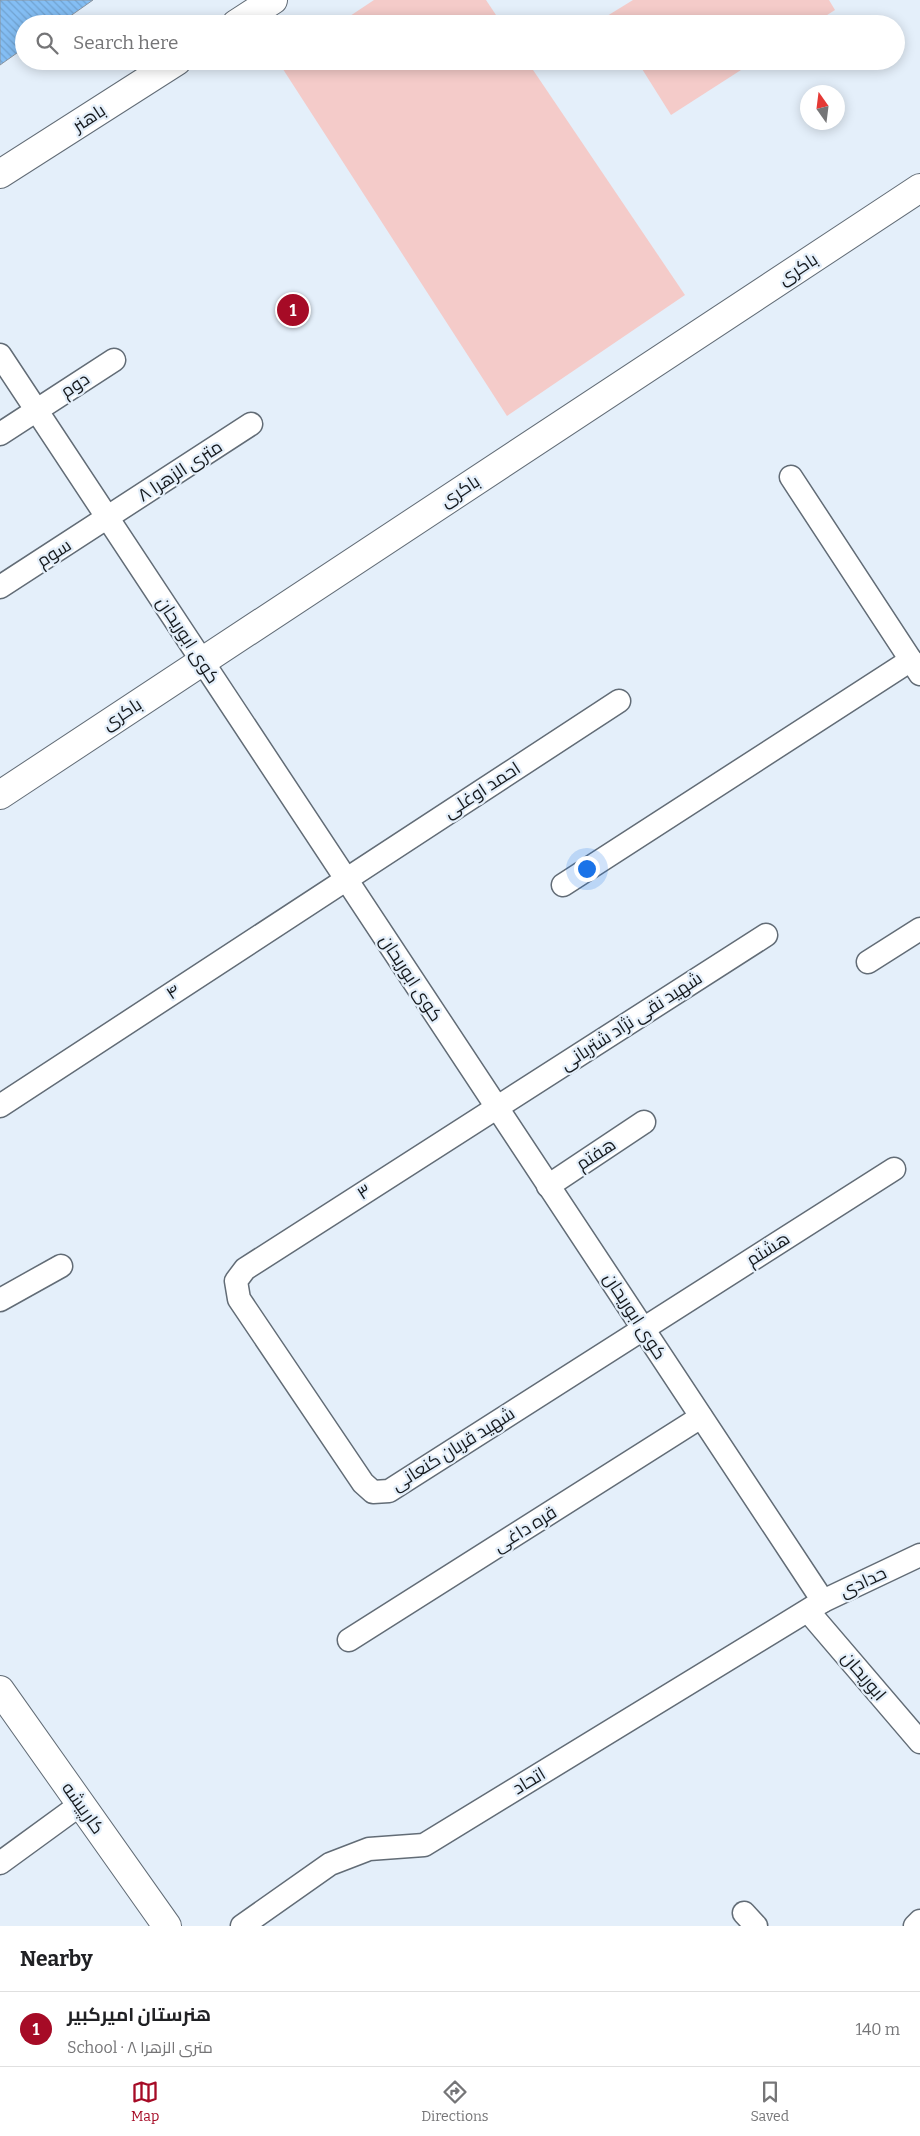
<!DOCTYPE html>
<meta charset="utf-8">
<style>
:root{--surface:#fff;--page:#f2f2f2;--text:#202124;--muted:#757577;--line:#e0e0e0;--accent:#a60b26}
body{margin:0;font-family:Bitter,Cairo,serif;background:var(--page);color:var(--text)}
.compass{position:absolute;left:800px;top:85px;width:45px;height:45px;border-radius:50%;background:var(--surface);box-shadow:0 2px 12px #0003;rotate:346deg}
.you{position:absolute;left:586px;top:868px;width:18px;height:18px;margin:-12px;border:4px solid #fff;border-radius:50%;background:#1a73e8;box-shadow:0 0 0 8px #1a73e833}
.badge{display:grid;place-items:center;width:32px;height:32px;border-radius:50%;background:var(--accent);color:#fff;font-size:16px;font-weight:700}
.pin{position:absolute;translate:-50% -50%;border:2px solid #fff;box-shadow:0 1px 5px #0006}
.list{margin:0;padding:0;list-style:none}
h2{display:flex;justify-content:space-between;align-items:center;height:65px;margin:0;padding:0 20px;font-size:21px}
h2 small{font-size:16px;font-weight:400;color:var(--muted)}
.list li{display:grid;grid-template-columns:32px 1fr auto;gap:15px;align-items:center;box-sizing:border-box;height:75px;padding:0 20px;border-top:1px solid var(--line)}
.list b{display:block;font-size:19px;white-space:nowrap}
.list p{margin:0;font-size:16px;white-space:nowrap;color:var(--muted)}
.list em{font-size:16px;font-style:normal;color:var(--muted)}
.icon{flex:none;width:28px;height:28px;fill:none;stroke:currentColor;stroke-width:2;stroke-linecap:round;stroke-linejoin:round}
.map{position:relative;flex:none;width:920px;height:1926px;overflow:hidden}
.search{position:absolute;background:var(--surface);box-shadow:0 2px 12px #0003;left:15px;right:15px;top:15px;height:55px;display:flex;align-items:center;gap:12px;box-sizing:border-box;padding:0 18px;border-radius:28px;color:var(--muted);font-size:19px}
.sheet{height:140px;background:var(--surface)}
nav{display:flex;justify-content:space-around;align-items:center;box-sizing:border-box;height:70px;border-top:1px solid var(--line);background:var(--surface);font-size:14px;color:var(--muted)}
nav a{display:grid;justify-items:center;gap:2px}
nav .on{color:var(--accent)}
.map>svg:first-child{display:block}
.pitch{fill:#f4cbc9}
.building{fill:url(#building-back-hatch);stroke:#8b95a0}
.lines{fill:none;stroke-linecap:round;stroke-linejoin:round}
.minor-casing{stroke:#626c76;stroke-width:25}
.tertiary-casing{stroke:#626c76;stroke-width:30}
.secondary-casing{stroke:#626c76;stroke-width:30}
.minor{stroke:#fff;stroke-width:22}
.tertiary{stroke:#fff;stroke-width:28}
.secondary{stroke:#fff;stroke-width:28}
.labels{text-anchor:middle;stroke-width:4.5;stroke-linejoin:round;paint-order:stroke}
.street-label{font-size:18px;fill:#15191d;stroke:#e4effa}
</style>
<div class="map">
<svg width="920" height="1926" viewBox="0 0 920 1926">
<defs>
<pattern id="building-back-hatch" width="6" height="6" patternUnits="userSpaceOnUse" patternTransform="scale(1.25)"><rect width="6" height="6" fill="#84bef4"/><path d="M-1 5l2 2M0 0l6 6M5-1l2 2" fill="none" stroke="#71a3d1"/></pattern>
</defs>
<rect width="100%" height="100%" fill="#e4effa"/>
<g class="pitch">
<polygon points="374,0 486,0 502,24 338,24"/>
<polygon points="633,0 829,0 835,10 813,24 612,24 607,16"/>
<polygon points="282,61 527,61 685,295 507,416 279,63"/>
<polygon points="637,61 755,61 671,115"/>
</g>
<polygon class="building" points="0,0 93,0 59,24 24,24 24,48 0,65"/>
<g class="lines">
<defs>
<g id="minor">
<polyline points="0,355 823,1601"/>
<polyline points="0,434 114,360"/>
<polyline points="791,477 920,674"/>
<polyline points="0,587 251,424"/>
<polyline points="563,885 911,660"/>
<polyline points="766,935 245,1269 236,1281 239,1299 363,1483 373,1492 389,1491 894,1169"/>
<polyline points="868,962 920,929"/>
<polyline points="0,1106 619,701"/>
<polyline points="548,1186 644,1122"/>
<polyline points="0,1300 61,1266"/>
<polyline points="808,1611 920,1742"/>
<polyline points="349,1640 701,1417"/>
<polyline points="0,1863 81,1804"/>
<polyline points="744,1913 756,1926"/>
<polyline points="242,1926 330,1864 369,1849 424,1845 823,1601 920,1555"/>
<polyline points="915,1926 920,1921"/>
</g>
<polyline id="tertiary" points="0,795 920,188"/>
<g id="secondary">
<polyline points="236,24 273,0"/>
<polyline points="0,174 177,61"/>
<polyline points="0,1690 167,1926"/>
</g>
</defs>
<use href="#minor" class="minor-casing"/>
<use href="#tertiary" class="tertiary-casing"/>
<use href="#secondary" class="secondary-casing"/>
<use href="#minor" class="minor"/>
<use href="#tertiary" class="tertiary"/>
<use href="#secondary" class="secondary"/>
</g>
<g class="labels">
<g class="street-label">
<text transform="translate(89 118) rotate(-33)" y="6">باهنر</text>
<text transform="translate(798 269) rotate(-33)" y="6">باکری</text>
<text transform="translate(75 385) rotate(-33)" y="6">دوم</text>
<text transform="translate(180 471) rotate(-33)" y="6">۸ متری الزهرا</text>
<text transform="translate(460 491) rotate(-33)" y="6">باکری</text>
<text transform="translate(54 553) rotate(-32)" y="6">سوم</text>
<text transform="translate(188 640) rotate(57)" y="6">کوی ابوریحان</text>
<text transform="translate(122 714) rotate(-33)" y="6">باکری</text>
<text transform="translate(482 790) rotate(-33)" y="6">احمد اوغلی</text>
<text transform="translate(411 978) rotate(57)" y="6">کوی ابوریحان</text>
<text transform="translate(173 992) rotate(-33)" y="6">۴</text>
<text transform="translate(631 1021) rotate(-33)" y="6">شهید نقی نژاد شتربانی</text>
<text transform="translate(596 1154) rotate(-33)" y="6">هفتم</text>
<text transform="translate(364 1192) rotate(-33)" y="6">۳</text>
<text transform="translate(768 1249) rotate(-32)" y="6">هشتم</text>
<text transform="translate(635 1316) rotate(57)" y="6">کوی ابوریحان</text>
<text transform="translate(453 1449) rotate(-32)" y="6">شهید قربان کنعانی</text>
<text transform="translate(525 1529) rotate(-32)" y="6">قره داغی</text>
<text transform="translate(863 1582) rotate(-25)" y="6">حدادی</text>
<text transform="translate(864 1676) rotate(50)" y="6">ابوریحان</text>
<text transform="translate(529 1781) rotate(-31)" y="6">اتحاد</text>
<text transform="translate(83 1808) rotate(55)" y="6">کارپیشه</text>
</g>
</g>
</svg>
<svg class="compass" viewBox="-18 -18 36 36"><path d="M0-13l5 13h-10z" fill="#e53935"/><path d="M0 13l5-13h-10z" fill="#757577"/></svg>
<div class="you"></div>
<div class="pin badge" style="left:293px;top:310px">1</div>
<div class="search"><svg class="icon" aria-label="search" viewBox="0 0 24 24"><circle cx="10" cy="10" r="6"/><path d="M15 15l6 6"/></svg>Search here</div>
</div>
<section class="sheet">
<h2>Nearby<small></small></h2>
<ul class="list">
<li><span class="badge">1</span><div><b>هنرستان امیرکبیر</b><p>School · ۸ متری الزهرا</p></div><em>140 m</em></li>
</ul>
</section>
<nav>
<a class="on"><svg class="icon" aria-label="map" viewBox="0 0 24 24"><path d="M3 6l6-2 6 2 6-2v14l-6 2-6-2-6 2zM9 4v14M15 6v14"/></svg>Map</a>
<a><svg class="icon" aria-label="directions" viewBox="0 0 24 24"><path d="M12 3l9 9-9 9-9-9zM9 14v-3h6M13 9l2 2-2 2"/></svg>Directions</a>
<a><svg class="icon" aria-label="saved" viewBox="0 0 24 24"><path d="M7 4h10v16l-5-4-5 4z"/></svg>Saved</a>
</nav>
